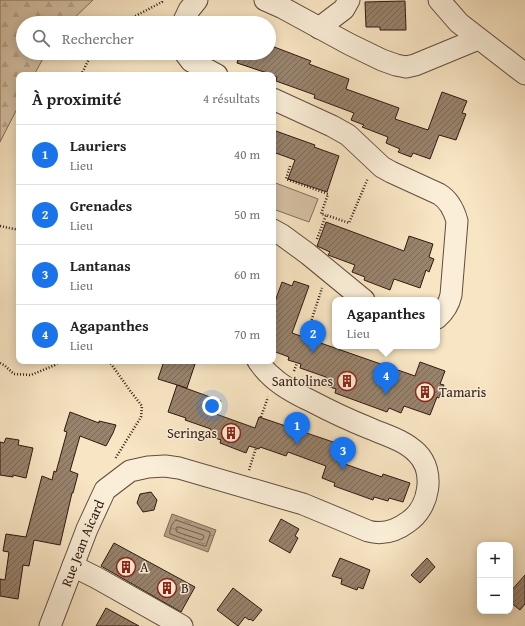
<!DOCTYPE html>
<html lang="fr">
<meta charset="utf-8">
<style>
:root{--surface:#fff;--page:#f6f6f6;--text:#222;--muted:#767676;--line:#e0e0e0;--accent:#1a73e8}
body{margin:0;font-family:"Gentium Book Plus",serif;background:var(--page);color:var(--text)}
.controls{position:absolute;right:12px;bottom:12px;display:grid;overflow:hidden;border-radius:8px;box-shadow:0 2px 10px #0003}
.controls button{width:36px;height:36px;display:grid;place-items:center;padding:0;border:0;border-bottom:1px solid var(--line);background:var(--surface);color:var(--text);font:20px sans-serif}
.you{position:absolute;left:212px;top:406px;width:14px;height:14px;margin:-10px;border:3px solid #fff;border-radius:50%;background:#1a73e8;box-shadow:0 0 0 6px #1a73e833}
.badge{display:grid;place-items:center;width:26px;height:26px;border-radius:50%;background:var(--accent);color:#fff;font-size:13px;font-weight:700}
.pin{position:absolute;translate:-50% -33px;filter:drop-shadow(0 1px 2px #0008)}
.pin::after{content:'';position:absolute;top:21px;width:14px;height:12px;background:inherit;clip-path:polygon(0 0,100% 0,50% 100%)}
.popup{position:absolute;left:332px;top:297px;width:108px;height:52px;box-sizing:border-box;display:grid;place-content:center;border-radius:8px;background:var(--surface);filter:drop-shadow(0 1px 3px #0005);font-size:13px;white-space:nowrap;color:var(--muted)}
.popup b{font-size:15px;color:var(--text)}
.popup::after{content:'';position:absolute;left:50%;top:100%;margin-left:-8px;border:8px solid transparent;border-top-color:var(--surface)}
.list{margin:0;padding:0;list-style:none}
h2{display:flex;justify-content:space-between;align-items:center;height:52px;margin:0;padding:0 16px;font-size:17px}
h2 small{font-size:13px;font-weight:400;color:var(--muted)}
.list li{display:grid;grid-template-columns:26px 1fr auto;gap:12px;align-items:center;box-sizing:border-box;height:60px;padding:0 16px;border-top:1px solid var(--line)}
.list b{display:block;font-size:15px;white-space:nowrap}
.list p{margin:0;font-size:13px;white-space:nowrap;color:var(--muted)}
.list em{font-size:13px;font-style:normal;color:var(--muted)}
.icon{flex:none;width:22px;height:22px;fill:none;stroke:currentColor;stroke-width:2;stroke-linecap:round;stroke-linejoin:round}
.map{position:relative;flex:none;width:525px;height:626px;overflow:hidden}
.search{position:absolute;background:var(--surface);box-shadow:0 2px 10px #0003;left:16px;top:16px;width:260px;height:44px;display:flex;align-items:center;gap:10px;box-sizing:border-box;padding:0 14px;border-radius:22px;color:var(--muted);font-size:15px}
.panel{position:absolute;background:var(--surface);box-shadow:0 2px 10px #0003;left:16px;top:72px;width:260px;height:292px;border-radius:8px}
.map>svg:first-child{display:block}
.forest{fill:url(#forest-firs);stroke:#836e5a}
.pitch{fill:#d6c2a5;stroke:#836e5a}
.water{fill:url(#water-ripples);stroke:#7f6a57}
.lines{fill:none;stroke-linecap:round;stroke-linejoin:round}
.shore{stroke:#725c4b;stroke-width:1}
.building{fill:url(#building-hatch);stroke:#301910}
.minor-casing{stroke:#624c3d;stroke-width:23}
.path{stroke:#301910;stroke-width:2.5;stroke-dasharray:1 2;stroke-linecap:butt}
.minor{stroke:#faeed8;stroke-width:21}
.labels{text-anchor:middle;stroke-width:3;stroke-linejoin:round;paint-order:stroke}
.poi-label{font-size:14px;fill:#301910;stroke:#faeed8;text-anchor:start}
.street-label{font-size:14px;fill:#301910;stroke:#faeed8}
</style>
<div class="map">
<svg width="525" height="626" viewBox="0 0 525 626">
<defs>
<pattern id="forest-firs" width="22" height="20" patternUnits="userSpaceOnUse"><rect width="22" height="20" fill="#d6c2a5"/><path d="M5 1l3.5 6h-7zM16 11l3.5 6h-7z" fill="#b8a68d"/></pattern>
<pattern id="water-ripples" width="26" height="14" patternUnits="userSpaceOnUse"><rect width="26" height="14" fill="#b4a086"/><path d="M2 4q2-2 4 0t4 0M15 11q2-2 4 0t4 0" fill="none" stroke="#93826c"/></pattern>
<pattern id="building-hatch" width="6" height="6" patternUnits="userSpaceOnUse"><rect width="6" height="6" fill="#98836d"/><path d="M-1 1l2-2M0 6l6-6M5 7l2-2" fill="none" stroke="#7c6a58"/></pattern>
</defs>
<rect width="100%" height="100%" fill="#f8e5c3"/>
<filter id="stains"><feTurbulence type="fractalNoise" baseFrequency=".005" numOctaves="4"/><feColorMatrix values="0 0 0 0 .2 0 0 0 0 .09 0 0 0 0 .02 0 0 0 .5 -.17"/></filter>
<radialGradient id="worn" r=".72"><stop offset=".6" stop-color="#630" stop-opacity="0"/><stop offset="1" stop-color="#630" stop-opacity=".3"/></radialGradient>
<polygon class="forest" points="0,0 93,0 69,23 23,23 23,53 46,53 34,75 19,75 19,105 0,142"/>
<polygon class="pitch" points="273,182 318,199 309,222 273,209"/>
<polygon class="water" points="172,514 216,530 208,552 164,536"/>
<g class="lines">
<g class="shore">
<path d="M176,520L210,532V534L206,546H204L170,534C169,531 172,522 176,520Z"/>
<polygon points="177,527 179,527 203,535 204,536 203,539 201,540 177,532 176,530"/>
</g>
</g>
<g class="building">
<polygon points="405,1 406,30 380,30 380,27 366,27 365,2"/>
<polygon points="269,45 311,61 309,64 349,79 346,89 399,108 395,119 428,130 442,92 467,101 462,113 466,114 456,140 439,135 430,159 413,153 411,157 398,152 400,149 386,143 388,137 362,127 364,125 351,120 354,113 314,98 315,95 276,81 277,77 273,75 237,63 240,53 269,53"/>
<polygon points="273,130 315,145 314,147 339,156 327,192 288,179 295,160 273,152"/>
<polygon points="326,222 404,251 409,236 433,244 429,257 434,259 429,272 426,270 420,288 394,279 390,290 364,280 365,277 352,272 355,265 328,255 330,252 317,246"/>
<polygon points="294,281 309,286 292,333 415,376 420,362 445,371 440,384 444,385 439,398 437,397 430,415 404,406 401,413 389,408 387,412 335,393 336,389 324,385 326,377 300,368 301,364 288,360 289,357 273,351 273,307 282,282 292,286"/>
<polygon points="164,361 196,361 187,388 158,379"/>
<polygon points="177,385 221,401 216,414 255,428 259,417 348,447 342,463 382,477 383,474 410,483 403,502 389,498 388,501 374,497 373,500 334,486 335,483 322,478 326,466 288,452 286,456 260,447 259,449 249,446 246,453 220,443 221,440 209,436 211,429 185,420 186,418 168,412"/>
<polygon points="70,412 99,423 99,421 116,425 113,433 106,446 80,436 70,471 78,474 73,493 72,493 60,545 34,540 29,566 23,565 18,599 0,596 0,579 5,580 9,552 3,551 6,534 26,537 42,476 52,480 54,471 56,472 67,432 64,431"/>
<polygon points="6,438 19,440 18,445 33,448 26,478 13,475 13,477 0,475 0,442 4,443"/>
<polygon points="151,492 157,500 154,510 143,512 137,503 140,494"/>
<polygon points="281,519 299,529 295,536 298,538 290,553 269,541"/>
<polygon points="114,543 195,587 181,612 101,566"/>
<polygon points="340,558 370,570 363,589 358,587 357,590 341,584 342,579 332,576"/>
<polygon points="427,558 435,567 420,583 411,575"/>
<polygon points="525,575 525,604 520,610 510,602 510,592"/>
<polygon points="233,588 262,610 253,621 250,619 249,620 245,617 238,626 217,610"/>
<polygon points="106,608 139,626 96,626"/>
</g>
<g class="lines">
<defs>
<g id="minor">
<polyline points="265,0 283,8 349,44 382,60 396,65 406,67 415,65 478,39"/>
<polyline points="439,0 459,23 525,74"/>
<polyline points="183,23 189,10 197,0"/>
<polyline points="319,28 344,9 349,0"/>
<polyline points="185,53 191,61 217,75"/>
<path d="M273,99L332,126L348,135L382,167L391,172L439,194C449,200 454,210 457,221L451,295C449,304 445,311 437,318"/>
<polyline points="273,230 282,235 308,254 364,300"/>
<polyline points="73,566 97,578 182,626"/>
<path id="s1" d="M50,626L87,529L105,490L130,471L148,467L165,466L179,468L303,504L368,531C382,535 396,531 408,522C429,508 436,472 417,453C404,440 385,435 369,428C349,420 330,411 311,401C296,394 281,386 270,375C265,371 262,366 258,361"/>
</g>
</defs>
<use href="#minor" class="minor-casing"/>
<g class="path">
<polyline points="122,23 162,2 162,0"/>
<polyline points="81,75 92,53"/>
<polyline points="290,166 286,179 328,194 321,214 326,215"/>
<polyline points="0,226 19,230"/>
<polyline points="317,239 326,215 349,223 368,178"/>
<polyline points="306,337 322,288"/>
<polyline points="109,361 131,392 142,406 141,417 115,459"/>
<polyline points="0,363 4,365 14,374 31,375 55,365 60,361"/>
<polyline points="294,371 297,363"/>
<polyline points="261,417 268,397"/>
<polyline points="249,470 256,448"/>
</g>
<use href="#minor" class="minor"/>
</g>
<defs>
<symbol id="building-ring" viewBox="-11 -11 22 22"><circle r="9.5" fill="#faeed8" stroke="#8f2418" stroke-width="1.5"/><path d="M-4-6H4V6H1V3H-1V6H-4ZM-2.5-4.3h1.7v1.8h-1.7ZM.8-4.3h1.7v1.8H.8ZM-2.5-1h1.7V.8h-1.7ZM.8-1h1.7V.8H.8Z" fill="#8f2418"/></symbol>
</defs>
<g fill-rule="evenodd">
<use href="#building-ring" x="336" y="370" width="22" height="22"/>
<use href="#building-ring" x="414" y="381" width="22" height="22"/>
<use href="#building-ring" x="220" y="422" width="22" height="22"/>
<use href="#building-ring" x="115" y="556" width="22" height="22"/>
<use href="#building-ring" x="156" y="577" width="22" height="22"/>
</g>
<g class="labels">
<g class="poi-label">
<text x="333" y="386" text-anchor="end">Santolines</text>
<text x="439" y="397">Tamaris</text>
<text x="217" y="438" text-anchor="end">Seringas</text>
<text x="140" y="572">A</text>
<text x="181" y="593">B</text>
</g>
<g class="street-label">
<text dy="5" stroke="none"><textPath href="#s1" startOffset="89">Rue Jean Aicard</textPath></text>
</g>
</g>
<rect width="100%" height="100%" filter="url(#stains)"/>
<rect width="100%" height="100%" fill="url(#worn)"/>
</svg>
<div class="controls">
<button>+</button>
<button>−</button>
</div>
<div class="you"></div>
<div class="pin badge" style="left:297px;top:445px">1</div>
<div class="pin badge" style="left:313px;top:353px">2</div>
<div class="pin badge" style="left:343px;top:470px">3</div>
<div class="pin badge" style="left:386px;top:395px">4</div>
<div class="popup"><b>Agapanthes</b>Lieu</div>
<div class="search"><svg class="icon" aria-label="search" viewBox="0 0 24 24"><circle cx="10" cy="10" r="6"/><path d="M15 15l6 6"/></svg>Rechercher</div>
<section class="panel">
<h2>À proximité<small>4 résultats</small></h2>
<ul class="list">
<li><span class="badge">1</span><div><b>Lauriers</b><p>Lieu</p></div><em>40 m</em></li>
<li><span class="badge">2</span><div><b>Grenades</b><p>Lieu</p></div><em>50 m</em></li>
<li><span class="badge">3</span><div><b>Lantanas</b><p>Lieu</p></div><em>60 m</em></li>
<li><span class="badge">4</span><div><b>Agapanthes</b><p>Lieu</p></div><em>70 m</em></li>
</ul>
</section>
</div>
